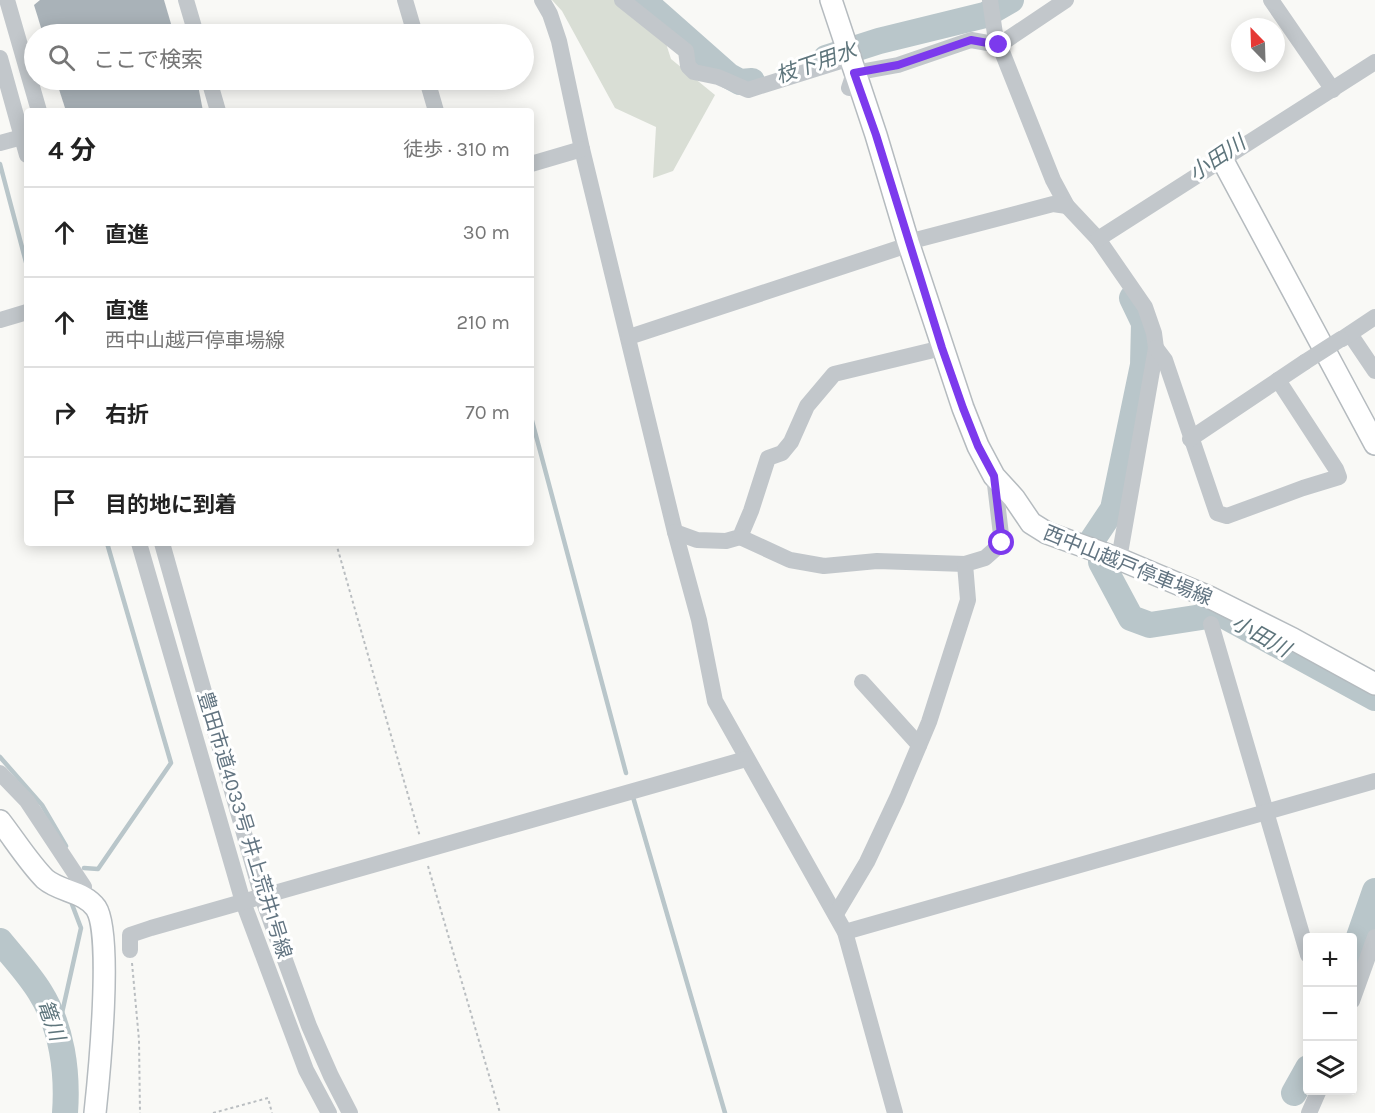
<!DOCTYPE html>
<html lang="ja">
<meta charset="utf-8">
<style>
:root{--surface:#fff;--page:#f2f2f2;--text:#222;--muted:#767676;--line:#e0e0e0}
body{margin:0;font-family:Karla,"Noto Sans JP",sans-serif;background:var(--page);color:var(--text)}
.controls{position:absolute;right:18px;bottom:18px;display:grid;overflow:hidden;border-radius:6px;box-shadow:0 3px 15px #0003}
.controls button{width:54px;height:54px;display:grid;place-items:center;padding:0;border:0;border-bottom:2px solid var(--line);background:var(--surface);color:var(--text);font:30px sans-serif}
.compass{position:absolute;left:1231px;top:18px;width:54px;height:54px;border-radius:50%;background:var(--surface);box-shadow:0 3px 15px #0003;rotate:337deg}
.stop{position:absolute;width:18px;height:18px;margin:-14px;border:4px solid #7c3aed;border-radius:50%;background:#fff}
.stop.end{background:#7c3aed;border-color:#fff;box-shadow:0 2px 6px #0008}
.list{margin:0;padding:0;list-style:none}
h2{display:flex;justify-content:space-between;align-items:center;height:78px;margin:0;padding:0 24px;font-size:26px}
h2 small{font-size:20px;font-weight:400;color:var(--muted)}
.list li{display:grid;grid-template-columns:39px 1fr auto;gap:18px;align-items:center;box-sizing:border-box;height:90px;padding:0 24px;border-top:2px solid var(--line)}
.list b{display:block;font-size:22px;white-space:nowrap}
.list p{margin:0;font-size:20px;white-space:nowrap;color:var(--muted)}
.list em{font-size:20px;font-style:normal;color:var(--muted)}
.icon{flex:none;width:33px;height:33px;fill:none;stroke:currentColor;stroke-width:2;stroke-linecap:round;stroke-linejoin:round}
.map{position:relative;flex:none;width:1375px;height:1113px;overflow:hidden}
.search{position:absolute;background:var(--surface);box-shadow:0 3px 15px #0003;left:24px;top:24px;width:510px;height:66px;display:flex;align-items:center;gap:15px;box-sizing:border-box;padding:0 21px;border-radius:33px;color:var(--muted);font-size:22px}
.panel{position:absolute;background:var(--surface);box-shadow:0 3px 15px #0003;left:24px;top:108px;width:510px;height:438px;border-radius:6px}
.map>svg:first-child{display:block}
.green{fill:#d9ded5}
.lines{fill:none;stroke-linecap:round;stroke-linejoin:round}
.stream{stroke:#b9c6ca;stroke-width:4.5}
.river{stroke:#b9c6ca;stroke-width:26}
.building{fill:#a9b2b8}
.major-casing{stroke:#b5bbbf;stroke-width:24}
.path{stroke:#babec1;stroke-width:2;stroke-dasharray:3 3;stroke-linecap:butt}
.minor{stroke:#c2c7cb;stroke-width:16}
.major{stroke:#fff;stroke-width:21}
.minor-bridge{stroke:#c2c7cb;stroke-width:16}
.route{stroke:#7c3aed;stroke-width:8}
.labels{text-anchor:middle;stroke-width:6;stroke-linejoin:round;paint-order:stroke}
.street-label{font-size:20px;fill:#637582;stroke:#fff}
.water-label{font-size:21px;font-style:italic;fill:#5e757c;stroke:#fff}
</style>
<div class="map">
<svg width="1375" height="1113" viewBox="0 0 1375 1113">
<rect width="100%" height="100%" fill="#f9f9f6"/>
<polygon class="green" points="552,0 652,0 671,59 715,95 673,171 653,178 656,127 615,108 562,11"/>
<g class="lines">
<g class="stream">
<polyline points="0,164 27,266"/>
<polyline points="531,417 626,773"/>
<polyline points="0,757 42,805 66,846"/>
<polyline points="633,797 725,1113"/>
<polyline points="84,868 98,869 171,763 107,543"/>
<polyline points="58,1031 81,928 70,899"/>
</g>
<g class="river">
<polyline points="643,0 729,76 740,82 752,81"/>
<polyline points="826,58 879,41 985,15 1011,0"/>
<polyline points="1091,542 1113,509 1143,365 1144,323 1132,298"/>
<polyline points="1101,562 1131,618 1150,625 1221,614 1375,698"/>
<path d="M0,941C13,957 29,974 40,992C62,1027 68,1072 65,1113"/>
<polyline points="1352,957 1375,891"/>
<polyline points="1294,1093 1308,1068"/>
</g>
</g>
<g class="building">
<polygon points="40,0 164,0 174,34 43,34 34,5"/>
<polygon points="56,80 197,80 203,111 66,111"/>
</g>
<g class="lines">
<defs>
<g id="major">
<polyline points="831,0 876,135 908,242 963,408 978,446 994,476 1014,498 1031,523 1047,533 1119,559 1209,597 1293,639 1375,684"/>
<polyline points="1222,159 1375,444"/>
<path d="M0,821C14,839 29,863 45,879C60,892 84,891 96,908C113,934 99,1076 95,1113"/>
</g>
</defs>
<use href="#major" class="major-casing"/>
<g class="path">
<polyline points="336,543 420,837"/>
<polyline points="428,866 500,1113"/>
<polyline points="132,963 139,1040 140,1113"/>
<polyline points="213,1113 268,1098 272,1113"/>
</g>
<g class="minor">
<polyline points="7,0 39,111"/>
<polyline points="186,0 196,34"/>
<polyline points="405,0 415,34"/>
<polyline points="542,0 550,14 559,41 582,149 675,532 699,620 715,701 845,932 895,1113"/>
<polyline points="622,0 686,51 688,66 694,72 718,77 748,90 850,58"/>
<polyline points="990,0 995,34 1053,180 1067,206 1098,239 1145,307 1154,333 1156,348 1119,559"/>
<polyline points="1271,0 1333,90"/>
<polyline points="0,58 27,155"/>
<polyline points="209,80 218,111"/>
<polyline points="427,80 436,111"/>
<polyline points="849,88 854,73 898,65 971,40 999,45 1066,0"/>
<polyline points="0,143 22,137"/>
<polyline points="531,164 582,149"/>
<polyline points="1098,239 1375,62"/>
<polyline points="0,320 27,312"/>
<polyline points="1350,334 1375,371"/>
<polyline points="629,337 902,247 908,242 1053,204 1067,206"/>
<polyline points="1342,339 1375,317"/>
<polyline points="1156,348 1165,360 1217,513 1227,516 1303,488 1339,477 1336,469 1278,380"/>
<polyline points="1190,439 1305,362"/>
<polyline points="675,532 697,540 726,541 740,537 751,511 768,458 782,453 791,442 807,406 834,374 942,348"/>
<polyline points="740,537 790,560 824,566 877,561 965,564"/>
<polyline points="139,543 243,902 306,1070 329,1113"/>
<polyline points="162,543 262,897 309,1026 331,1076 350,1113"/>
<polyline points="1211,624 1308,955"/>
<polyline points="862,682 919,745"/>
<polyline points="0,773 27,801 84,887"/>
<polyline points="836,914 867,862 897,798 929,722 968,600 965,564 985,558 1002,543 994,476"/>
<polyline points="845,932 1375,781"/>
<polyline points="130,950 130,935 151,928 746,759"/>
<polyline points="1352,1001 1375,937"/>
<polyline points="1309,1113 1319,1090"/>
</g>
<use href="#major" class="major"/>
<polyline class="minor-bridge" points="1305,362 1341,339"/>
</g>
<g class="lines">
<polyline class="route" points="999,45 971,40 898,65 854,73 876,135 942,348 963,408 978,446 994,476 1002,543"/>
</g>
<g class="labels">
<g class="street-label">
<text transform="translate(1128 565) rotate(22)" y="7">西中山越戸停車場線</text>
<text transform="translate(245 825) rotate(73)" y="7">豊田市道4033号 井上荒井1号線</text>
</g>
<g class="water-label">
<text transform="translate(816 63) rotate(-19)" y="7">枝下用水</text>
<text transform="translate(1217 158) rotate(-34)" y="7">小田川</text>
<text transform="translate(1261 636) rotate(29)" y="7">小田川</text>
<text transform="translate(51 1020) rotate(70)" y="7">篭川</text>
</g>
</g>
</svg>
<div class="controls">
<button>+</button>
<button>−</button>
<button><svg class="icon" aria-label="layers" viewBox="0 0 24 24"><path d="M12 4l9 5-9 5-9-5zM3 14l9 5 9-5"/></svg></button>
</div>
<svg class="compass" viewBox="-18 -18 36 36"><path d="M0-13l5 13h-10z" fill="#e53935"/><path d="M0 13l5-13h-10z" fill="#767676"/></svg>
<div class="stop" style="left:1002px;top:543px"></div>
<div class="stop end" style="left:999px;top:45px"></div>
<div class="search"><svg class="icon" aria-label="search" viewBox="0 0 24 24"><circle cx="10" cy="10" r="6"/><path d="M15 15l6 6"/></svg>ここで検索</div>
<section class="panel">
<h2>4 分<small>徒歩 · 310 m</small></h2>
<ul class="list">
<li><svg class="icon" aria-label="ahead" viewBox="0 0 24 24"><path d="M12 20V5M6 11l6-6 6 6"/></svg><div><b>直進</b></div><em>30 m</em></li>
<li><svg class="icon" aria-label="ahead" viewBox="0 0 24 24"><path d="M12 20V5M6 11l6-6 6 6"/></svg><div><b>直進</b><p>西中山越戸停車場線</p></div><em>210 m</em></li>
<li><svg class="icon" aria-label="right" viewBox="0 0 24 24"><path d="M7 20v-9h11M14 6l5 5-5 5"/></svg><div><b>右折</b></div><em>70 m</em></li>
<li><svg class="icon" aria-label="arrive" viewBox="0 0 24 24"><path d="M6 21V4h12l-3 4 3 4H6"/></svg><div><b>目的地に到着</b></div></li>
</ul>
</section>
</div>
